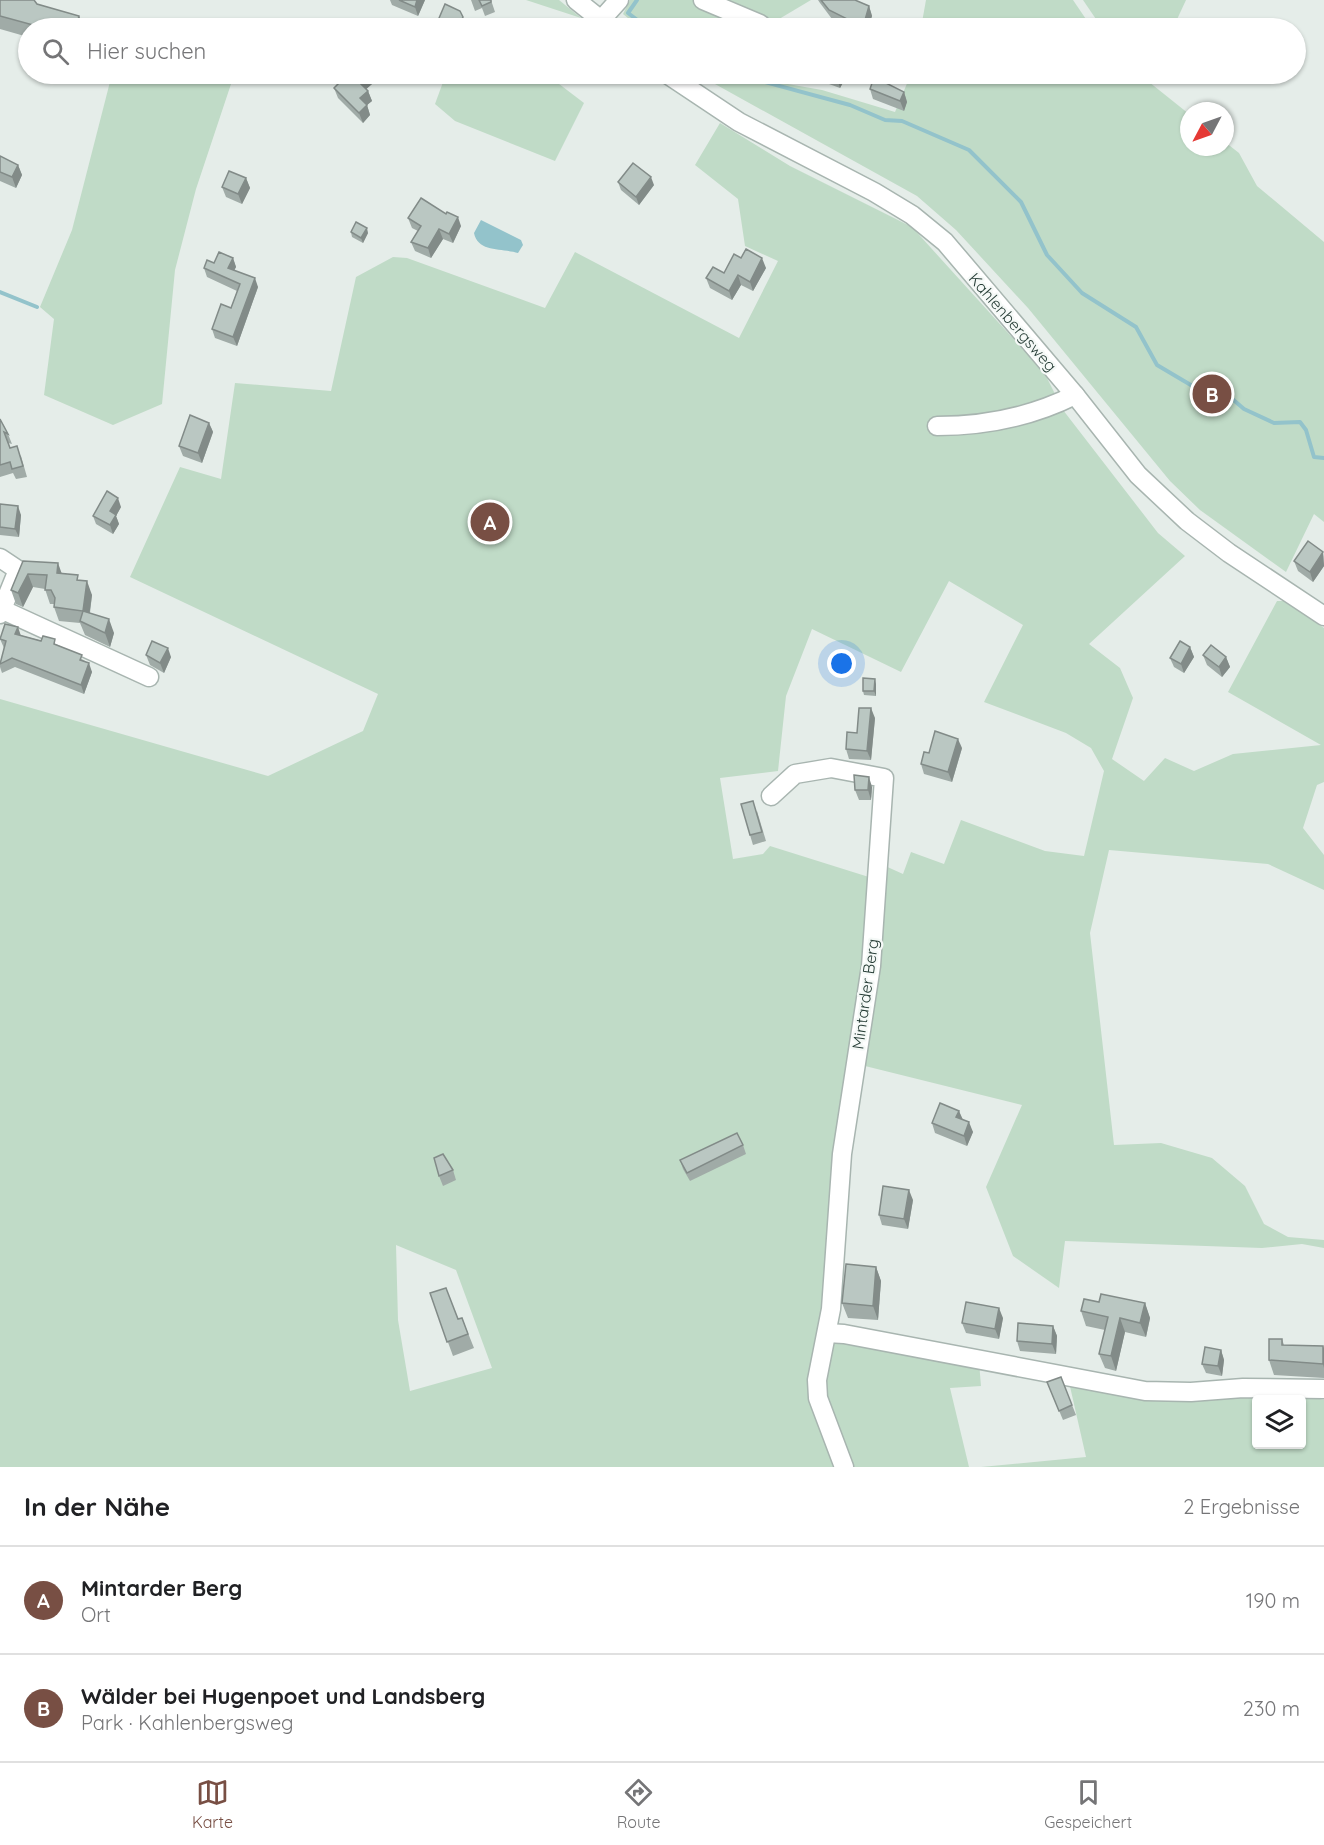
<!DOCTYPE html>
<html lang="de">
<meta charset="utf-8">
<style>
:root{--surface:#fff;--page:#f6f6f6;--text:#202124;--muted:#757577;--line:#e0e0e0;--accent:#784f44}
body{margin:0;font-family:Quicksand,sans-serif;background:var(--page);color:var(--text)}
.controls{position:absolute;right:18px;bottom:18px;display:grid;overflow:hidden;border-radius:6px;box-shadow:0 2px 4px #0004}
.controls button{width:54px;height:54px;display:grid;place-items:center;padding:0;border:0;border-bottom:2px solid var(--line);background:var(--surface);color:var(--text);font:30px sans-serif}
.compass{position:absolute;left:1180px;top:102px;width:54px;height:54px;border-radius:50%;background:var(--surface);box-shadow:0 2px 4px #0004;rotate:229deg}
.you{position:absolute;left:842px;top:664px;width:21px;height:21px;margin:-15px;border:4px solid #fff;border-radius:50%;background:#1a73e8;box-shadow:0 0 0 9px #1a73e833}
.badge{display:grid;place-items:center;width:39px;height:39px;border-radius:50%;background:var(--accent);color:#fff;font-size:20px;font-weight:700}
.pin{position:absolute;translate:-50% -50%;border:3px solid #fff;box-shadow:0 2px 6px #0006}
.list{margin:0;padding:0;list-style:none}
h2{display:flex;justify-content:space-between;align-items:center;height:78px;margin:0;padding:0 24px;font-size:26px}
h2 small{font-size:20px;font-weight:400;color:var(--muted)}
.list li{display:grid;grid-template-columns:39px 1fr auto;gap:18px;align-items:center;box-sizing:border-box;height:108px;padding:0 24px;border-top:2px solid var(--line)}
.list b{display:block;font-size:22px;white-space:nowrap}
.list p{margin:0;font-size:20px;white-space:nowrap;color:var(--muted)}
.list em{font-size:20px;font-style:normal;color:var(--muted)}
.icon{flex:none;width:33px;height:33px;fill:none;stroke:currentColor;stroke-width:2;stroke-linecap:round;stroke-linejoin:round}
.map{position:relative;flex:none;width:1324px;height:1467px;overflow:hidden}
.search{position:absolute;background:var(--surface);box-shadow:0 2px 4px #0004;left:18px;right:18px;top:18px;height:66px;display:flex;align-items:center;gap:15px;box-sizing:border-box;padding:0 21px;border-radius:33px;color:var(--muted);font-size:22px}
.sheet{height:294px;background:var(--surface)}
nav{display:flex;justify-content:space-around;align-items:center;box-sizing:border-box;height:84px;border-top:2px solid var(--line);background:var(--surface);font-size:16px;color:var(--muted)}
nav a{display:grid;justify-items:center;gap:3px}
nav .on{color:var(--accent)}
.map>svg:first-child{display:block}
.green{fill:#c0dbc7;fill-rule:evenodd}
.water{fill:#93c3cb}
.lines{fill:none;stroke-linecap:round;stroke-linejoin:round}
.stream{stroke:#93c3cb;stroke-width:4}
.minor-casing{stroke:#a8b5b0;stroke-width:21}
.minor{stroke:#fff;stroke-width:18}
.wall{fill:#a0aba7}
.shaded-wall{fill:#828b88}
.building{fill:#bac7c2;stroke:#828b88;stroke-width:1.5}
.labels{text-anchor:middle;stroke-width:4.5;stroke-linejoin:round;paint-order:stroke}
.street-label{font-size:16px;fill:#263d36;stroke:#f5f9f7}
</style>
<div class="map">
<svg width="1324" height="1467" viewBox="0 0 1324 1467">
<rect width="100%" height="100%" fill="#e5ede9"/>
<g class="green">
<polygon points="526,0 559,0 581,18"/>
<polygon points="630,0 811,0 764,28 640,28 623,14"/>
<polygon points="926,0 1073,0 1092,28 921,28"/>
<polygon points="1083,0 1186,0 1173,28 1102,28"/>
<polygon points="112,74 224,74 233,78 196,189 175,270 162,404 113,425 44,395 54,319 40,307 72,230"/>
<polygon points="446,74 546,74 584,103 555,161 455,121 435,104"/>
<polygon points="697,74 759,74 759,79 822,90 895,112 911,74 1139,74 1189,114 1189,147 1225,147 1225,142 1239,153 1257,186 1324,242 1324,522 1314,514 1286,572 1200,510 1170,481 1028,308 956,230 917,196"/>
<path d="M720,123L790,166L912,227L1028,355L1047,378L1063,410L1158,533L1185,556L1089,644L1120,668L1133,698L1112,759L1144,781L1165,758L1194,771L1233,754L1321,745L1228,692L1277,601H1284L1324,628V782L1317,785L1303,828L1324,855V890L1268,864L1109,850L1090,933L1114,1145L1161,1143L1212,1158L1245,1186L1264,1224L1288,1237L1324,1240V1248L1302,1244L1262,1248L1065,1241L1059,1288L1013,1256L986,1187L1022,1105L861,1065L883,865L903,874L911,852L944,864L961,820L1045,851L1084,856L1104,771L1091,748L1066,733L984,702L1023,625L949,581L901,672L812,629L786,696L778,771L720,778L733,859L763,854L770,846L872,878L822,1336L979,1362L981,1386L950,1388L969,1467H849L810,1393L833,1467H0V699L268,776L363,731L378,694L130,577L180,467L221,479L235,383L331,391L356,277L393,257L407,258L545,308L575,252L739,338L778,261L745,246L738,199L695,165ZM396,1245L456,1270L492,1368L410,1391L398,1320Z"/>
<path d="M1069,1382L1293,1393L1324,1400V1467H981L1086,1457ZM1256,1400H1302V1444H1256Z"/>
</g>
<path class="water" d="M481,220L521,240L523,245L518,253C503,248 478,253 474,233Z"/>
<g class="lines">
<g class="stream">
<polyline points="637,0 628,13 648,28"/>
<polyline points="719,74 761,81 850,105 885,120 902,121 969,150 1021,202 1047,255 1082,293 1136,327 1157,365 1206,394 1230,397 1244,409 1274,423 1300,422 1306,430 1314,457 1324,458"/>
<polyline points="0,292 37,307"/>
</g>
<defs>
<g id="minor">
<polyline points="576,0 611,28"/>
<polyline points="703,0 760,24"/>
<polyline points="601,20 619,0"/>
<polyline points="667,74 739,122 874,192 912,215 945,242 1075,395 1138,475 1187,521 1229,553 1324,616"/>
<path d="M937,426C985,426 1033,416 1075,395"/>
<polyline points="0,558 18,570 0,614"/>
<polyline points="3,610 149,677"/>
<polyline points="771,796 795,774 831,768 884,778 871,966 842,1154 831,1309 817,1380 818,1398 844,1467"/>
<polyline points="827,1333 844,1334 1145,1391 1191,1392 1243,1388 1324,1389"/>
</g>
</defs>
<use href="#minor" class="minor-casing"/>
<use href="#minor" class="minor"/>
</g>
<g class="wall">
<polygon points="0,0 37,4 79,16 84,28 28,28 28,37 0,29"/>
<polygon points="390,0 425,0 418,16 392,5"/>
<polygon points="471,0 491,0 495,12 485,16 482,8 475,11"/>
<polygon points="818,0 855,0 869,6 872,16 868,28 851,28 832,19 820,3"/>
<polygon points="437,23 466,27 466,28 438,28"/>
<polygon points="94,74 109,74 107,78"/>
<polygon points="337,74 370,74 369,77 372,84 366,89 368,91 372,101 367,105 370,115 363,123 338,98 334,88 340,82"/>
<polygon points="794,74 805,74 803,78"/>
<polygon points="826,74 844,74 846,77 840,88 829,84"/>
<polygon points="870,89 904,92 907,102 904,111 873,99"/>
<polygon points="0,156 18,165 22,175 16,188 0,181"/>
<polygon points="246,178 250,188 242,204 226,197 222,187"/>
<polygon points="618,182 654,185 639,205 621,190"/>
<polygon points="408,218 461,226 453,243 443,239 431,258 415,251 411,242 418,231 412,228"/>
<polygon points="351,232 368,233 363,243 352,237"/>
<polygon points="233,258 236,267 234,270 258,287 237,346 215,338 212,329 231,308 237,291 207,277 204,268 214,263"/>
<polygon points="741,258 766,268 753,291 741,285 732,300 710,288 706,278 724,273"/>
<polygon points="0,419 8,434 12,444 8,443 10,448 21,456 27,477 16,479 13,473 0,477"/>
<polygon points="209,423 213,432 202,463 183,456 179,446"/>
<polygon points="0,504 21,515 19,537 0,535"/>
<polygon points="121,507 116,516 119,524 113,534 96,524 93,516"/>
<polygon points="1323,552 1324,566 1313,582 1298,571 1294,561"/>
<polygon points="23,561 62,573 80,581 92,595 90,613 114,633 110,647 85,635 80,623 59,621 54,607 54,604 50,604 45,589 33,587 23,607 16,604 11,590"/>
<polygon points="20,635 58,645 85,661 92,672 84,694 15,667 2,673 0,667 0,664 4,648 0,639"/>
<polygon points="1190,647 1194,657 1184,673 1174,667 1170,658"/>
<polygon points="146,655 171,657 164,673 150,665"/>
<polygon points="1203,655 1226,657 1230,667 1222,677 1207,665"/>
<polygon points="876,684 876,696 864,695 863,691"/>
<polygon points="875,718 871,760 849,759 846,749"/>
<polygon points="962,748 952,782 924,774 921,764 929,753"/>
<polygon points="872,787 871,800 859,800 855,790"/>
<polygon points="757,811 766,841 753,845 750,835"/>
<polygon points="959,1111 962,1119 973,1132 967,1146 935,1133 932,1123"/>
<polygon points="743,1145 746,1154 690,1181 683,1169 680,1160"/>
<polygon points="453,1170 456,1180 443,1186 439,1176"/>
<polygon points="913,1200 908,1229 882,1225 879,1215"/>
<polygon points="876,1267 881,1281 878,1320 848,1318 842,1303"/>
<polygon points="430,1293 458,1319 462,1318 474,1348 453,1356"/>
<polygon points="1099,1302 1145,1303 1150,1318 1146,1337 1125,1332 1116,1371 1105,1368 1099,1354 1105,1330 1086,1326 1081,1311"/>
<polygon points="1003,1318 999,1339 966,1333 962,1323"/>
<polygon points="1053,1326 1057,1336 1056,1354 1020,1351 1017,1341"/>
<polygon points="1282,1339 1284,1345 1323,1346 1324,1349 1324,1378 1274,1375 1269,1360"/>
<polygon points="1221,1350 1224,1360 1222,1376 1206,1373 1202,1364"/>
<polygon points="1047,1382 1072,1405 1076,1415 1063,1420"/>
</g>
<g class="shaded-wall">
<polygon points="417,0 425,0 418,16 415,7"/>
<polygon points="869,6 872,16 868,28 863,28 863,27"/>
<polygon points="79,16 84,28 76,28"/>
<polygon points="463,17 466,27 466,28 457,28"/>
<polygon points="366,74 370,74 369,77 372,84 363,92 359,82"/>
<polygon points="839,74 844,74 846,77 840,88 837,78"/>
<polygon points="368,91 372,101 367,105 370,115 363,123 359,113 360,98"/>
<polygon points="904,92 907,102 904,111 900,101"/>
<polygon points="18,165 22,175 16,188 12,177"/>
<polygon points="651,177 654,185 639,205 636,197"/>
<polygon points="246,178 250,188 242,204 238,194"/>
<polygon points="458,217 461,226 453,243 449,234"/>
<polygon points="367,228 368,233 363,243 361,238"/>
<polygon points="439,229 443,239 431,258 428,248"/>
<polygon points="233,258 236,267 231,277 228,268"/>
<polygon points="762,258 766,268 753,291 750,282"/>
<polygon points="738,275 741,285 732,300 729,291"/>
<polygon points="255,278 258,287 237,346 233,337"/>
<polygon points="209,423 213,432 202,463 198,453"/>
<polygon points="118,498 121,507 116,516 119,524 113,534 110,525 110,511"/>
<polygon points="18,506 21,515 19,537 15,529"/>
<polygon points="1323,552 1324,566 1313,582 1310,572"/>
<polygon points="58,563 63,577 57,573"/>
<polygon points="28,574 33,587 23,607 18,593"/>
<polygon points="87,581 92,595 88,624 83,611"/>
<polygon points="109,619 114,633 110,647 105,633"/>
<polygon points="18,627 21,636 15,634"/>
<polygon points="1190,647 1194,657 1184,673 1181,664"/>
<polygon points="168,648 171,657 164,673 160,663"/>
<polygon points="1226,657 1230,667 1222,677 1219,667"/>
<polygon points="89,663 92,672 84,694 81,685"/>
<polygon points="875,679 876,684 876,696 874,691"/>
<polygon points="871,708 875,718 871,760 867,751"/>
<polygon points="958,739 962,748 952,782 948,772"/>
<polygon points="869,777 872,787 871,800 868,790"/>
<polygon points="959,1111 963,1120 956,1117"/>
<polygon points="969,1122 973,1132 967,1146 964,1136"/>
<polygon points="909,1190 913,1200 908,1229 904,1219"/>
<polygon points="876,1267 881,1281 878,1320 873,1306"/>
<polygon points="1145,1303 1150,1318 1146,1337 1140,1323"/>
<polygon points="999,1308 1003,1318 999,1339 995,1329"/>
<polygon points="1120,1318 1125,1332 1116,1371 1111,1356"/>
<polygon points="1053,1326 1057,1336 1056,1354 1052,1344"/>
<polygon points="1323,1346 1324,1349 1324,1368 1323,1364"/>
<polygon points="1221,1350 1224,1360 1222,1376 1218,1366"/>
</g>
<g class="building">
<polygon points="0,0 34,0 37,4 79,16 76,28 44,28 0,16"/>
<polygon points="399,0 417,0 415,7"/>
<polygon points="479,0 491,0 491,2 482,6"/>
<polygon points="821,0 855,0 869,6 863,27 829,10"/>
<polygon points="445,4 460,11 463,17 457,28 447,28 437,23"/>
<polygon points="894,22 903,28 889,28"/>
<polygon points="338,74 368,74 359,82 368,91 360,98 367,105 359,113 334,88 343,79"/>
<polygon points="826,74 839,74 837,78"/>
<polygon points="874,77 904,92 900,101 870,89"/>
<polygon points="0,156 18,165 12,177 0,172"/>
<polygon points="633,163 651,177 636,197 618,182"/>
<polygon points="229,171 246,178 238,194 222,187"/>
<polygon points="421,198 446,214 447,212 458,217 449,234 439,229 428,248 411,242 421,226 408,218"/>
<polygon points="356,222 367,228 361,238 351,232"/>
<polygon points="746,249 762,258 750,282 738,275 729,291 706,278 713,267 724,273 734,254 741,258"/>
<polygon points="219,252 233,258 228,268 255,278 233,337 212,329 221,304 231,308 240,284 204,268 207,260 214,263"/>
<polygon points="190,415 209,423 198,453 179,446"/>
<polygon points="0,419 8,434 4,432 10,448 17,446 23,466 12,469 10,462 0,465"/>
<polygon points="107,491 118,498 110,511 116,515 110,525 93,516"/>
<polygon points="0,504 18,506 15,529 0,527"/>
<polygon points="1308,541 1323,552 1310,572 1294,561"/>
<polygon points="23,561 58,563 57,573 78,575 77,580 87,581 83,611 109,619 105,633 80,621 83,611 54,607 55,598 51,590 45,590 47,575 28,574 18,593 11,590"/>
<polygon points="5,624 18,627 15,634 41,641 43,636 55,639 54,644 82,655 80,660 89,663 81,685 12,658 0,664 6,641 0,639"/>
<polygon points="152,641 168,648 160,663 146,655"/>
<polygon points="1180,641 1190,647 1181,664 1170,658"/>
<polygon points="1211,645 1226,657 1219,667 1203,655"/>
<polygon points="863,678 875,679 874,691 863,691"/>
<polygon points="859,708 871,708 867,751 846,749 847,732 857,733"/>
<polygon points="935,731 958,739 948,772 921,764 924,752 929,753"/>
<polygon points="854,775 869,777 868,790 855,790"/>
<polygon points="753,801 762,832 750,835 741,804"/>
<polygon points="940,1103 959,1111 956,1117 969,1122 964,1136 932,1123"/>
<polygon points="737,1133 743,1145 687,1173 680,1160"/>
<polygon points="443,1154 453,1170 439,1176 434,1158"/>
<polygon points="883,1186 909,1190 904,1219 879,1215"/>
<polygon points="846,1264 876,1267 873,1306 842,1303"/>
<polygon points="446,1288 458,1319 462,1318 468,1334 447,1342 430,1293"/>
<polygon points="1101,1294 1145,1303 1140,1323 1120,1318 1111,1356 1099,1354 1108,1317 1081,1311 1084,1299 1099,1302"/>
<polygon points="966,1302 999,1308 995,1329 962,1323"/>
<polygon points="1018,1323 1053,1326 1052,1344 1017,1341"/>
<polygon points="1269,1339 1282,1339 1282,1345 1323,1346 1323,1364 1269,1360"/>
<polygon points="1205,1347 1221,1350 1218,1366 1202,1364"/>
<polygon points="1061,1377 1072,1405 1059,1411 1047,1382"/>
</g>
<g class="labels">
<g class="street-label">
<text transform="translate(1013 322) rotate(49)" y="6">Kahlenbergsweg</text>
<text transform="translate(865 994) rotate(-82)" y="6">Mintarder Berg</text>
</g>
</g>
</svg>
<div class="controls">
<button><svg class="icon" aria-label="layers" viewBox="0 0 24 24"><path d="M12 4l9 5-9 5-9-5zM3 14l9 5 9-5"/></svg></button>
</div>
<svg class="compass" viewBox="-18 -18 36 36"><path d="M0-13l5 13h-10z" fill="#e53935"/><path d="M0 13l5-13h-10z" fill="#757577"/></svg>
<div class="you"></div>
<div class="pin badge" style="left:490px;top:522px">A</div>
<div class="pin badge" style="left:1212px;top:394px">B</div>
<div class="search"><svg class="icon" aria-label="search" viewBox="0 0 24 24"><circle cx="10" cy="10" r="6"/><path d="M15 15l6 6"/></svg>Hier suchen</div>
</div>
<section class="sheet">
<h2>In der Nähe<small>2 Ergebnisse</small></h2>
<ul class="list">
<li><span class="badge">A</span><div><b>Mintarder Berg</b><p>Ort</p></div><em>190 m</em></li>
<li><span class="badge">B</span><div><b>Wälder bei Hugenpoet und Landsberg</b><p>Park · Kahlenbergsweg</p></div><em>230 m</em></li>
</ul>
</section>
<nav>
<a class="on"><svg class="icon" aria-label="map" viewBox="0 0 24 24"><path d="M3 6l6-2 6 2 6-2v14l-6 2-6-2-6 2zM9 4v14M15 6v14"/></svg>Karte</a>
<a><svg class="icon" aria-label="directions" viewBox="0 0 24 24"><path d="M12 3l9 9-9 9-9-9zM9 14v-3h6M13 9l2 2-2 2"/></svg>Route</a>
<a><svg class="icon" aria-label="saved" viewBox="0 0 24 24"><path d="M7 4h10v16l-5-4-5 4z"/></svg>Gespeichert</a>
</nav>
